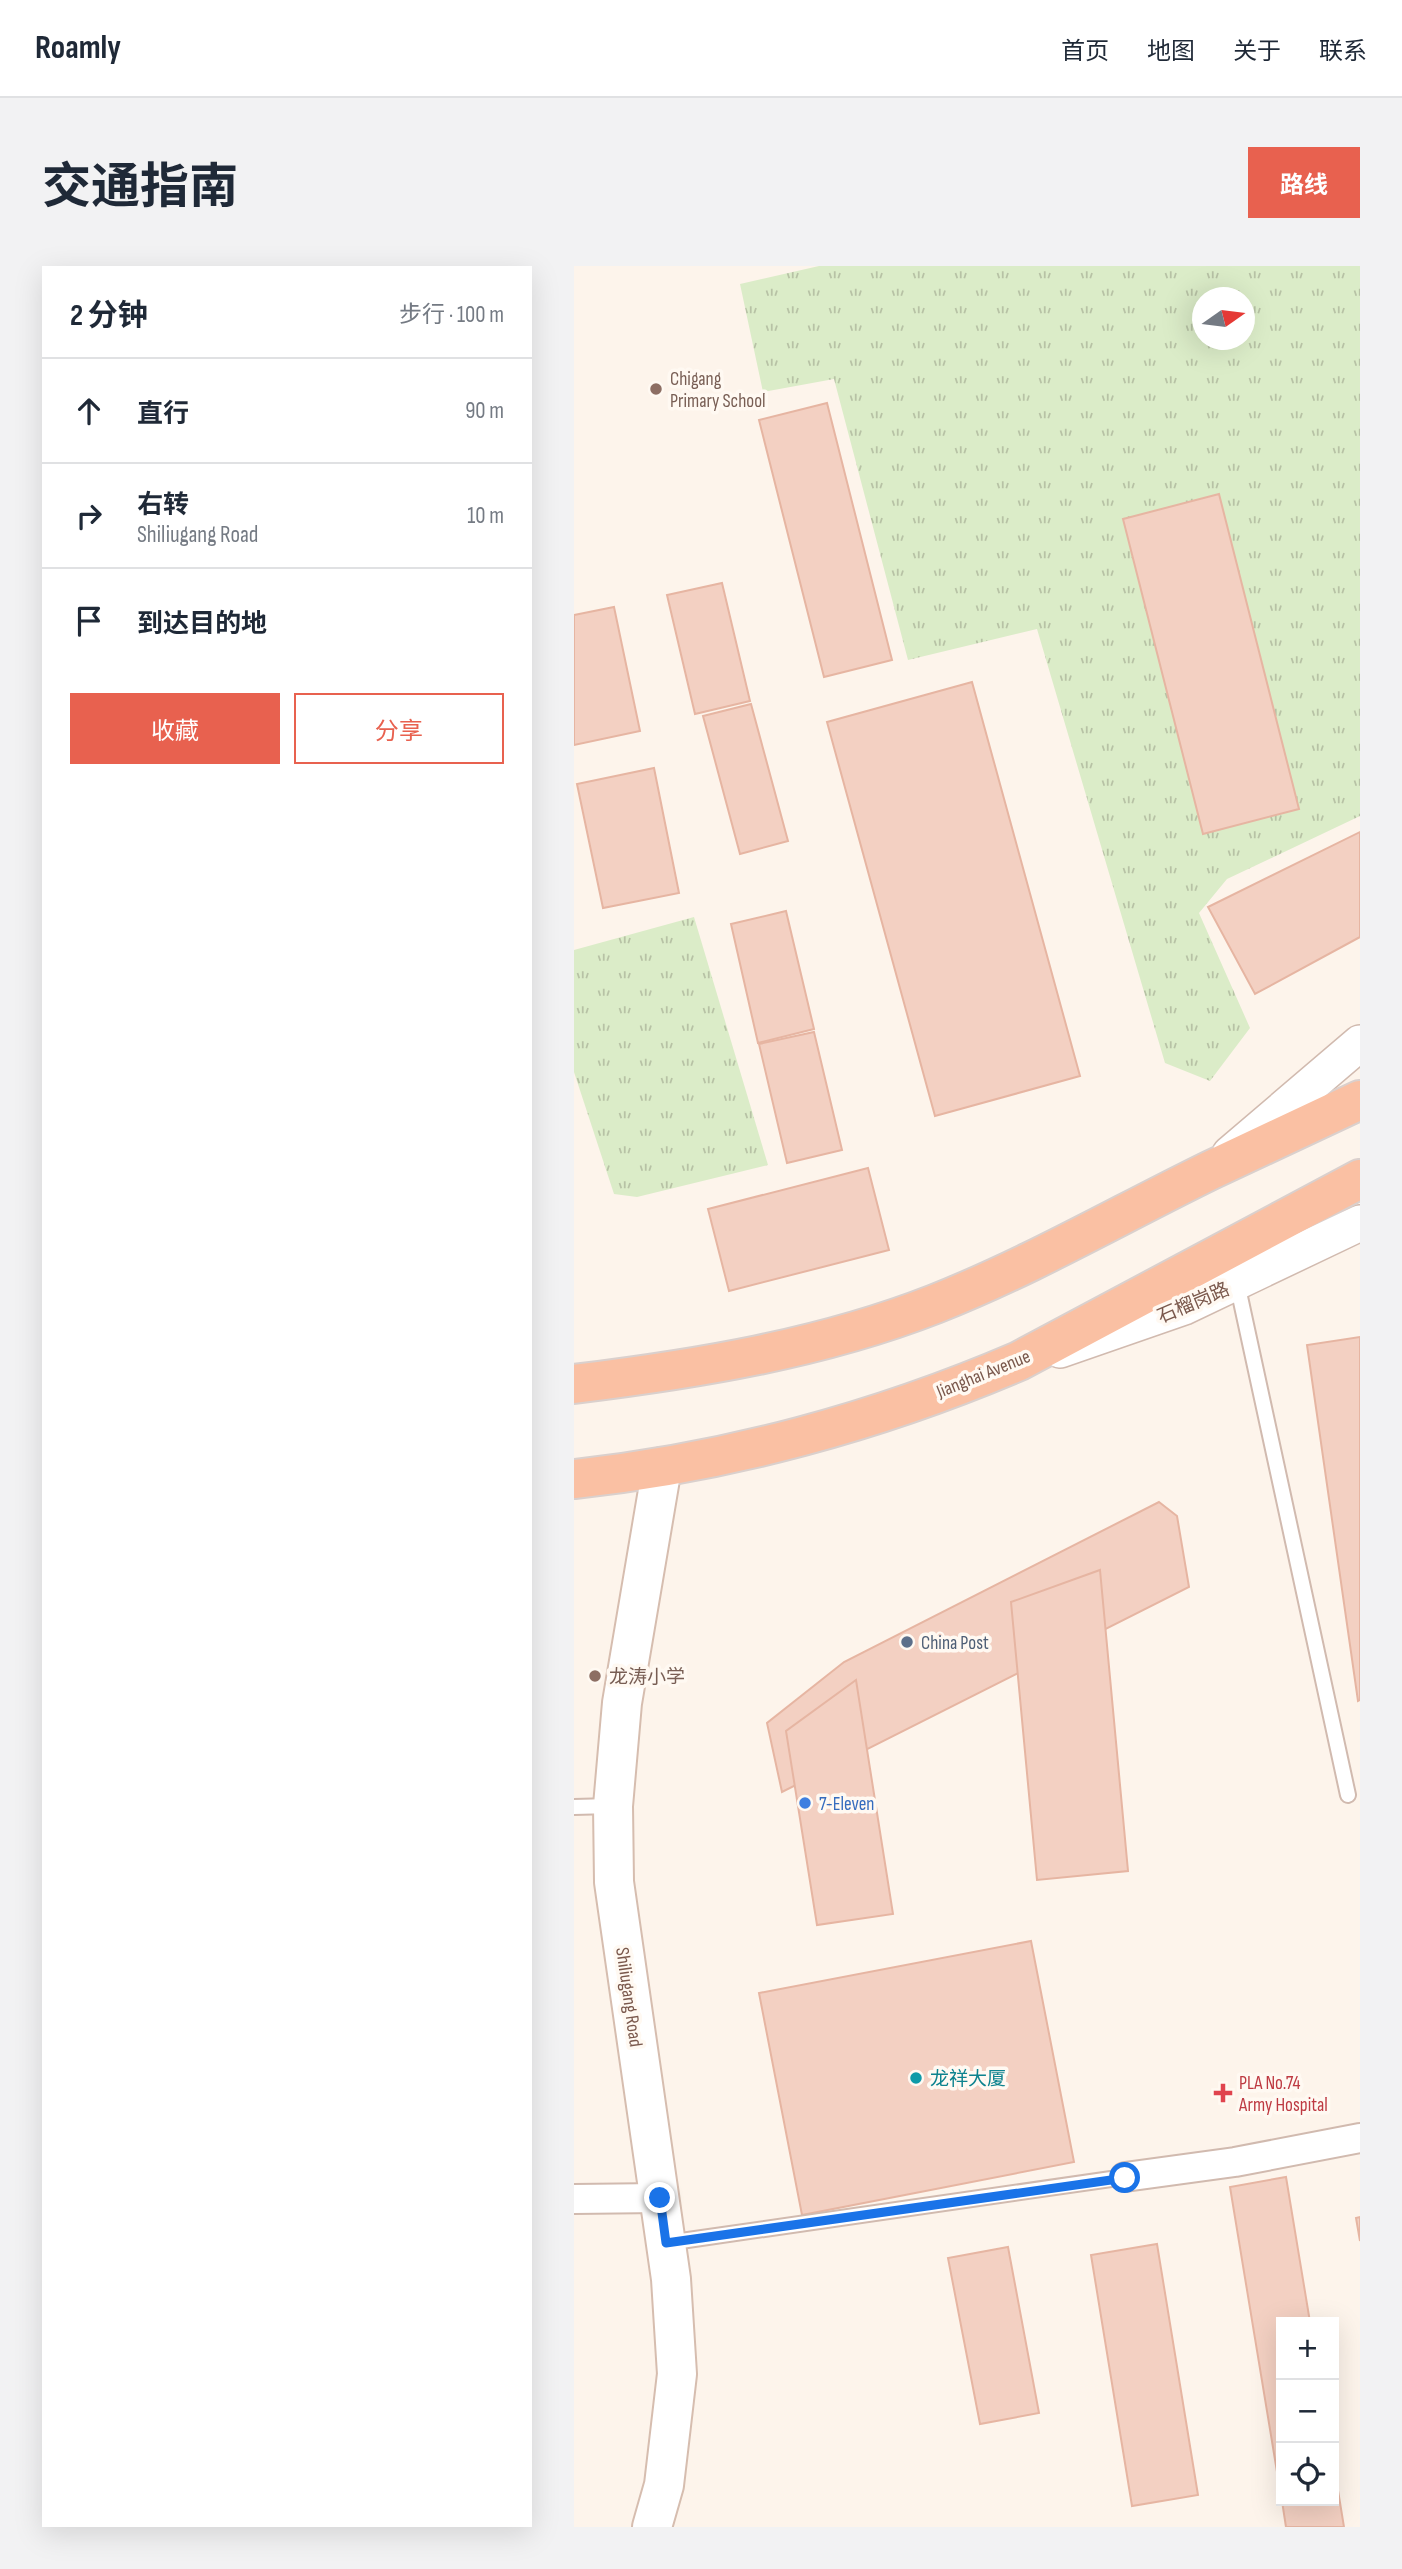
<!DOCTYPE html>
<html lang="zh">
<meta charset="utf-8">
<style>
:root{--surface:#fff;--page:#f2f2f3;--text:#1f2937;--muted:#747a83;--line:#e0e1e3;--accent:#e8614f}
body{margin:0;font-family:"Sofia Sans Condensed","Noto Sans SC",sans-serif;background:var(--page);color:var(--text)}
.controls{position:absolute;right:21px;bottom:21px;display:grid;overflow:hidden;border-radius:0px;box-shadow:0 7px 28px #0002}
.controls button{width:63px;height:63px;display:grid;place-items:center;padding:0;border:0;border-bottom:2px solid var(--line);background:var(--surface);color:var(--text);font:35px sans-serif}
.compass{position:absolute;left:618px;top:21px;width:63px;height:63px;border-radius:50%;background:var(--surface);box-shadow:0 7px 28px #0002;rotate:76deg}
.stop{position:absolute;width:21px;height:21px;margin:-16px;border:5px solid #1a73e8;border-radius:50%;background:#fff}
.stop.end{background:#1a73e8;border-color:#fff;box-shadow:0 2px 7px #0008}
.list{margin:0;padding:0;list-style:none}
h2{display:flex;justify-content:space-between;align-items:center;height:91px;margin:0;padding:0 28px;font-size:30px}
h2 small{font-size:23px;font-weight:400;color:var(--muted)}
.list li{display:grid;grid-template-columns:46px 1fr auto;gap:21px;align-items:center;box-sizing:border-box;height:105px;padding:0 28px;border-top:2px solid var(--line)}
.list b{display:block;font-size:26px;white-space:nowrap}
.list p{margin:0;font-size:23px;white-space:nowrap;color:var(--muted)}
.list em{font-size:23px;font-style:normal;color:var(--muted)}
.actions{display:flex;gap:14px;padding:21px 28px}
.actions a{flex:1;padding:16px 0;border:2px solid var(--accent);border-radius:0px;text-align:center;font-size:24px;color:var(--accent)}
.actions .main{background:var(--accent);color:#fff}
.icon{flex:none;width:38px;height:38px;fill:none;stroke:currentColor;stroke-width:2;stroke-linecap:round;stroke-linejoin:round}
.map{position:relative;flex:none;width:786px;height:2261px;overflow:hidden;border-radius:0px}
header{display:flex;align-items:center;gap:42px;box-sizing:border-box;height:98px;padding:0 35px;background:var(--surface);border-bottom:2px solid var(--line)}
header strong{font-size:33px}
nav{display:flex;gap:38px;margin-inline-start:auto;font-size:24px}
.intro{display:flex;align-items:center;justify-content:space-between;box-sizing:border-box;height:168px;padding:0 42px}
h1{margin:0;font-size:49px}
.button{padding:18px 32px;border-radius:0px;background:var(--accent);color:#fff;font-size:24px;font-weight:700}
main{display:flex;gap:42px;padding:0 42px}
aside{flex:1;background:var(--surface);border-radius:0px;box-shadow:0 7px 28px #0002}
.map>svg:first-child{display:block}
.grass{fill:url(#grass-tufts);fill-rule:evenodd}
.building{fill:#f3d0c2;stroke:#e6b5a2;stroke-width:2}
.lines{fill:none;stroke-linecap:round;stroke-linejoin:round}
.service-casing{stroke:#d1baaf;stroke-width:18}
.minor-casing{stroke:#d1baaf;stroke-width:32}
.tertiary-casing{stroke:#d1baaf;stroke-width:38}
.secondary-casing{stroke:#d6bdaf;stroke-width:42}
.trunk-casing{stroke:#dad0cd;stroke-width:42}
.service{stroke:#fff;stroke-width:14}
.minor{stroke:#fff;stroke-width:28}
.tertiary{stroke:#fff;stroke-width:35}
.secondary{stroke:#fff;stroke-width:38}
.trunk{stroke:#fac0a3;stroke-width:38}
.route{stroke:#1a73e8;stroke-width:9}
.education-dot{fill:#8d6e63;stroke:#fff9f2;stroke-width:2.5}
.service-dot{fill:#5c6f8a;stroke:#fff9f2;stroke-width:2.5}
.shop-dot{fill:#3f7fe0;stroke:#fff9f2;stroke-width:2.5}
.culture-dot{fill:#0f9aa8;stroke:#fff9f2;stroke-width:2.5}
.health-dot{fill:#e0444e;stroke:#fff9f2;stroke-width:2.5}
.labels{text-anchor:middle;stroke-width:7;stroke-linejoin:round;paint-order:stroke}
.education-label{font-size:19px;fill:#785e54;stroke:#fff9f2;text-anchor:start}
.street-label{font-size:19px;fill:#7a584c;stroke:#fff9f2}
.service-label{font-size:19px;fill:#4e5e75;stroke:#fff9f2;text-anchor:start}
.shop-label{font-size:19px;fill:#366cbe;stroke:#fff9f2;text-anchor:start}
.culture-label{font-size:19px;fill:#0d838f;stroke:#fff9f2;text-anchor:start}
.health-label{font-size:19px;fill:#be3a42;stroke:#fff9f2;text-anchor:start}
</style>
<header>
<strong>Roamly</strong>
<nav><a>首页</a><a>地图</a><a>关于</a><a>联系</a></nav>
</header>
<div class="intro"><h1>交通指南</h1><a class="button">路线</a></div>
<main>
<aside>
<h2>2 分钟<small>步行 · 100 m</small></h2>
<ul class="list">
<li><svg class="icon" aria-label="ahead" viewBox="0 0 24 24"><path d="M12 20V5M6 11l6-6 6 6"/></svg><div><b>直行</b></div><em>90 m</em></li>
<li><svg class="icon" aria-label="right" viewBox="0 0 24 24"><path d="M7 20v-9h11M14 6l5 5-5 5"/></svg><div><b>右转</b><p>Shiliugang Road</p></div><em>10 m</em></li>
<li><svg class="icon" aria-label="arrive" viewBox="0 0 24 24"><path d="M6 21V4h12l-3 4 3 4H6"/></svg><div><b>到达目的地</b></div></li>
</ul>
<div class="actions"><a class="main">收藏</a><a>分享</a></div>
</aside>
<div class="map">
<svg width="786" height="2261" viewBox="0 0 786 2261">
<defs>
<pattern id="grass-tufts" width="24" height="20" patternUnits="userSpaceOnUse" patternTransform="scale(1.75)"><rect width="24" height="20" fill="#dbecc8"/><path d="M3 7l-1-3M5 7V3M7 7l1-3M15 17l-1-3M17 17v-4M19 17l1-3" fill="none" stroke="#b7c2a5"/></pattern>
</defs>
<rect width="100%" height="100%" fill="#fdf4eb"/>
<g class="grass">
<path d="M245,0H786V550L653,613L625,647L676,762L636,815L591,797L463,363L334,394L260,113L189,126L166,18ZM628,32H670V74H628Z"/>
<polygon points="120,651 194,899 63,931 40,928 0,806 0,684"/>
</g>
<g class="building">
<polygon points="253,137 318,394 250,411 185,154"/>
<polygon points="645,228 725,543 629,568 549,253"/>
<polygon points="148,317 176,435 121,448 93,329"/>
<polygon points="40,341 66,465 0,479 0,349"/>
<polygon points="398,416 506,810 361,850 253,456"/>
<polygon points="177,438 214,575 166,588 129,450"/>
<polygon points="80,502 105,627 29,642 3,518"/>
<polygon points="786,566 786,671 681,728 634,641"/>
<polygon points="212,645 240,763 184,777 157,658"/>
<polygon points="240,766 268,884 213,897 185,778"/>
<polygon points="294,902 315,984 155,1025 134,943"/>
<polygon points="786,1071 786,1434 784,1435 733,1079"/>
<polygon points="585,1236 603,1250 615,1321 208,1526 193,1457 270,1396"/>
<polygon points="526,1304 554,1605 463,1614 437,1336"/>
<polygon points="282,1414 319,1648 243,1659 212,1465"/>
<polygon points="457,1675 500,1896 228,1949 185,1727"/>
<polygon points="712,1911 736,2056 707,2056 707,2230 656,1921"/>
<polygon points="786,1951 786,1975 782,1952"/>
<polygon points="583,1978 624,2229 558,2240 517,1989"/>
<polygon points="434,1981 465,2147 406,2158 374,1992"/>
<polygon points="760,2200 770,2261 712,2261 708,2235 760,2235"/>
</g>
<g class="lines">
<defs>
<g id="service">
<polyline points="663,1017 774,1529"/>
<polyline points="0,1541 37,1540"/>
<polyline points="93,1977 551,1911"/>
</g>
<g id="minor">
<polyline points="551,1911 661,1896 786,1872"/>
<polyline points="0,1933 86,1932"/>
</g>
<g id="tertiary">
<polyline points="656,888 786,777"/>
<polyline points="486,1084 610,1041 786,957"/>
</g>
<polyline id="secondary" points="78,2261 90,2219 103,2108 97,2013 40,1616 39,1540 48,1437 88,1201"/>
<g id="trunk">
<path d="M0,1118C122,1103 246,1083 361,1038C457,1000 545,949 637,904C687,880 737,857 786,834"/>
<path d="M0,1213C152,1197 305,1155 445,1095L786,913"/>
</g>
</defs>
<use href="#service" class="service-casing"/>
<use href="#minor" class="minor-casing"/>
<use href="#tertiary" class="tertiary-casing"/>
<use href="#secondary" class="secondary-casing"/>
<use href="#trunk" class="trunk-casing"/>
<use href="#service" class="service"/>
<use href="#minor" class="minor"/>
<use href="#tertiary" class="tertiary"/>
<use href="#secondary" class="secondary"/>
<use href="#trunk" class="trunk"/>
</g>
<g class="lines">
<polyline class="route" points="86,1932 92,1977 551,1912"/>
</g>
<g class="education-dot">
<circle cx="82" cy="123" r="7"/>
<circle cx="21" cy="1410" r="7"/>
</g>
<circle class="service-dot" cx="333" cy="1376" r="7"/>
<circle class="shop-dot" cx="231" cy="1537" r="7"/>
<circle class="culture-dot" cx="342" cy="1812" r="7"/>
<path class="health-dot" d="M645.5 1816.5h7v7h7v7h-7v7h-7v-7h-7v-7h7z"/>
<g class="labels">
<g class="education-label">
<text x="96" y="119">Chigang<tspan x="96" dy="22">Primary School</tspan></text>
<text x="35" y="1417">龙涛小学</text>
</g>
<g class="street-label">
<text transform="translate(619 1036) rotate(-23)" y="7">石榴岗路</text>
<text transform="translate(409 1107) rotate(-22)" y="7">Jianghai Avenue</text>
<text transform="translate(56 1731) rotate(82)" y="7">Shiliugang Road</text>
</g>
<g class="service-label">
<text x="347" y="1383">China Post</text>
</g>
<g class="shop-label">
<text x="245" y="1544">7-Eleven</text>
</g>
<g class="culture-label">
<text x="356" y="1819">龙祥大厦</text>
</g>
<g class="health-label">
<text x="665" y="1823">PLA No.74<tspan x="665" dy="22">Army Hospital</tspan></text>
</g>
</g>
</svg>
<div class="controls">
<button>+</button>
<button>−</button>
<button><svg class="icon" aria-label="locate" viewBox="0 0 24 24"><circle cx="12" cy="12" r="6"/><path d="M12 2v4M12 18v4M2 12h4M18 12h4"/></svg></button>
</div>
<svg class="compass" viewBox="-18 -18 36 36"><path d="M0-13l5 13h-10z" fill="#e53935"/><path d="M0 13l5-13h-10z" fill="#747a83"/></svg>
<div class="stop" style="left:551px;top:1912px"></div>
<div class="stop end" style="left:86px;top:1932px"></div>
</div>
</main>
